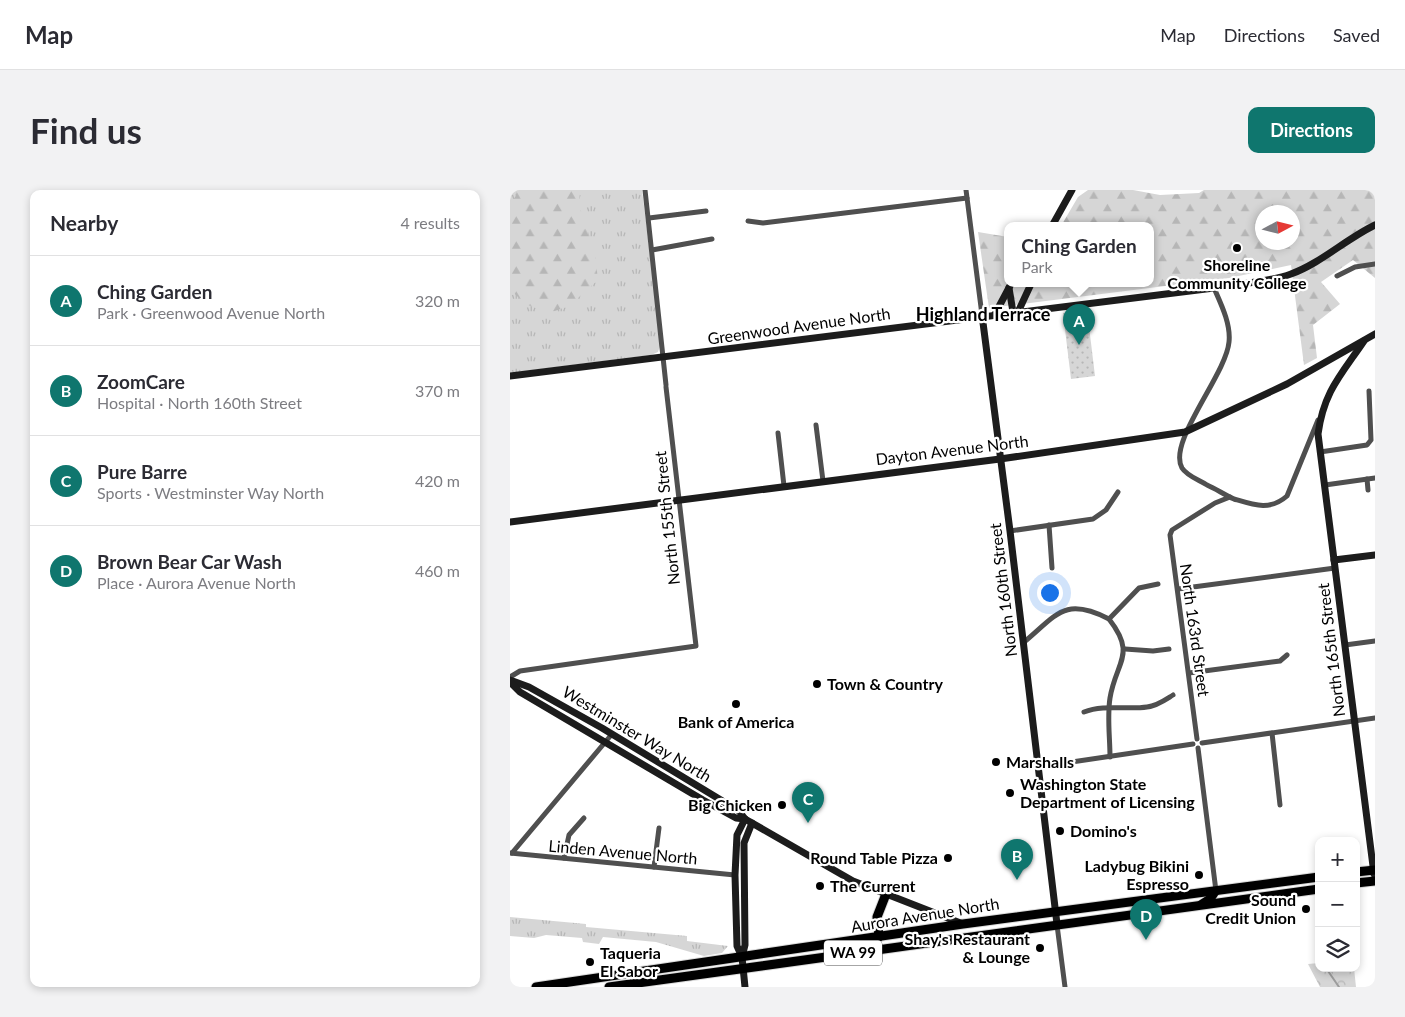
<!DOCTYPE html>
<meta charset="utf-8">
<style>
:root{--surface:#fff;--page:#f2f2f3;--text:#2b2b33;--muted:#7c7c81;--line:#e1e1e2;--accent:#0f766e}
body{margin:0;font-family:Lato,sans-serif;background:var(--page);color:var(--text)}
.controls{position:absolute;right:15px;bottom:15px;display:grid;overflow:hidden;border-radius:10px;box-shadow:0 2px 8px #0003}
.controls button{width:45px;height:45px;display:grid;place-items:center;padding:0;border:0;border-bottom:1px solid var(--line);background:var(--surface);color:var(--text);font:25px sans-serif}
.compass{position:absolute;left:745px;top:15px;width:45px;height:45px;border-radius:50%;background:var(--surface);box-shadow:0 2px 8px #0003;rotate:83deg}
.you{position:absolute;left:539px;top:402px;width:18px;height:18px;margin:-12px;border:4px solid #fff;border-radius:50%;background:#1a73e8;box-shadow:0 0 0 8px #1a73e833}
.badge{display:grid;place-items:center;width:32px;height:32px;border-radius:50%;background:var(--accent);color:#fff;font-size:16px;font-weight:700}
.pin{position:absolute;translate:-50% -41px;filter:drop-shadow(0 1px 2px #0008)}
.pin::after{content:'';position:absolute;top:26px;width:18px;height:15px;background:inherit;clip-path:polygon(0 0,100% 0,50% 100%)}
.popup{position:absolute;left:494px;top:32px;width:150px;height:65px;box-sizing:border-box;display:grid;place-content:center;border-radius:10px;background:var(--surface);filter:drop-shadow(0 1px 4px #0005);font-size:16px;white-space:nowrap;color:var(--muted)}
.popup b{font-size:19px;color:var(--text)}
.popup::after{content:'';position:absolute;left:50%;top:100%;margin-left:-10px;border:10px solid transparent;border-top-color:var(--surface)}
.list{margin:0;padding:0;list-style:none}
h2{display:flex;justify-content:space-between;align-items:center;height:65px;margin:0;padding:0 20px;font-size:21px}
h2 small{font-size:16px;font-weight:400;color:var(--muted)}
.list li{display:grid;grid-template-columns:32px 1fr auto;gap:15px;align-items:center;box-sizing:border-box;height:90px;padding:0 20px;border-top:1px solid var(--line)}
.list b{display:block;font-size:19px;white-space:nowrap}
.list p{margin:0;font-size:16px;white-space:nowrap;color:var(--muted)}
.list em{font-size:16px;font-style:normal;color:var(--muted)}
.icon{flex:none;width:28px;height:28px;fill:none;stroke:currentColor;stroke-width:2;stroke-linecap:round;stroke-linejoin:round}
.map{position:relative;flex:none;width:865px;height:797px;overflow:hidden;border-radius:10px}
header{display:flex;align-items:center;gap:30px;box-sizing:border-box;height:70px;padding:0 25px;background:var(--surface);border-bottom:1px solid var(--line)}
header strong{font-size:24px}
nav{display:flex;gap:28px;margin-inline-start:auto;font-size:18px}
.intro{display:flex;align-items:center;justify-content:space-between;box-sizing:border-box;height:120px;padding:0 30px}
h1{margin:0;font-size:35px}
.button{padding:12px 22px;border-radius:10px;background:var(--accent);color:#fff;font-size:18px;font-weight:700}
main{display:flex;gap:30px;padding:0 30px}
aside{flex:1;background:var(--surface);border-radius:10px;box-shadow:0 2px 8px #0003}
.map>svg:first-child{display:block}
.grass{fill:url(#grass-tufts)}
.forest{fill:url(#forest-firs);fill-rule:evenodd}
.park{fill:url(#park-crowns)}
.garden{fill:url(#garden-dots)}
.lines{fill:none;stroke-linecap:round;stroke-linejoin:round}
.stream{stroke:#9d9d9d;stroke-width:2}
.primary-casing{stroke:#dbdbdb;stroke-width:9}
.highway-casing{stroke:#dbdbdb;stroke-width:11}
.street{stroke:#4f4f4f;stroke-width:5}
.secondary{stroke:#1c1c1c;stroke-width:7}
.primary{stroke:#000;stroke-width:8}
.highway{stroke:#000;stroke-width:9}
.poi-dot{fill:#000;stroke:#fff;stroke-width:2}
.labels{text-anchor:middle;stroke-width:4.5;stroke-linejoin:round;paint-order:stroke}
.shield{fill:#fff;stroke:#4c4c4c;stroke-width:1}
.shield-label{font-size:15px;font-weight:bold;fill:#000}
.poi-label{font-size:16px;font-weight:bold;fill:#000;stroke:#fff;text-anchor:start}
.street-label{font-size:16px;fill:#000;stroke:#fff}
.neighbourhood-label{font-size:18px;font-weight:bold;fill:#000;stroke:#fff}
</style>
<header>
<strong>Map</strong>
<nav><a>Map</a><a>Directions</a><a>Saved</a></nav>
</header>
<div class="intro"><h1>Find us</h1><a class="button">Directions</a></div>
<main>
<aside>
<h2>Nearby<small>4 results</small></h2>
<ul class="list">
<li><span class="badge">A</span><div><b>Ching Garden</b><p>Park · Greenwood Avenue North</p></div><em>320 m</em></li>
<li><span class="badge">B</span><div><b>ZoomCare</b><p>Hospital · North 160th Street</p></div><em>370 m</em></li>
<li><span class="badge">C</span><div><b>Pure Barre</b><p>Sports · Westminster Way North</p></div><em>420 m</em></li>
<li><span class="badge">D</span><div><b>Brown Bear Car Wash</b><p>Place · Aurora Avenue North</p></div><em>460 m</em></li>
</ul>
</aside>
<div class="map">
<svg width="865" height="797" viewBox="0 0 865 797">
<defs>
<pattern id="grass-tufts" width="24" height="20" patternUnits="userSpaceOnUse" patternTransform="scale(1.25)"><rect width="24" height="20" fill="#d6d6d6"/><path d="M3 7l-1-3M5 7V3M7 7l1-3M15 17l-1-3M17 17v-4M19 17l1-3" fill="none" stroke="#b6b6b6"/></pattern>
<pattern id="forest-firs" width="22" height="20" patternUnits="userSpaceOnUse" patternTransform="scale(1.25)"><rect width="22" height="20" fill="#d6d6d6"/><path d="M5 1l3.5 6h-7zM16 11l3.5 6h-7z" fill="#b6b6b6"/></pattern>
<pattern id="park-crowns" width="20" height="18" patternUnits="userSpaceOnUse" patternTransform="scale(1.25)"><rect width="20" height="18" fill="#d6d6d6"/><path d="M2 6a3 3 0 1 1 6 0M12 15a3 3 0 1 1 6 0" fill="none" stroke="#b6b6b6"/></pattern>
<pattern id="garden-dots" width="8" height="8" patternUnits="userSpaceOnUse" patternTransform="scale(1.25)"><rect width="8" height="8" fill="#d6d6d6"/><path d="M2 2h.1M6 6h.1" fill="none" stroke="#b6b6b6" stroke-width="1.8" stroke-linecap="round"/></pattern>
</defs>
<rect width="100%" height="100%" fill="#fff"/>
<g class="grass">
<polygon points="0,0 132,0 151,153 148,162 141,165 0,183"/>
<polygon points="0,727 76,734 76,737 177,746 177,751 218,756 212,763 194,766 146,752 93,747 89,754 73,752 72,748 36,745 24,748 0,746"/>
</g>
<g class="forest">
<polygon points="7,0 70,0 69,15 85,64 88,90 59,116 39,123 15,114 0,99 0,13 6,6"/>
<path d="M578,0H623L650,5L689,3L694,0H865V88L843,70L811,92L830,114L803,135L807,168L794,175L781,75L719,88L479,118L468,42L498,47V94H640V36H551L568,7ZM752,22H782V52H752Z"/>
</g>
<polygon class="park" points="809,773 809,778 844,778 846,797 810,797 798,774"/>
<polygon class="garden" points="577,120 585,186 561,189 553,123"/>
<g class="lines">
<polyline class="stream" points="816,778 829,797"/>
<defs>
<polyline id="primary" points="691,714 702,707 706,701"/>
<g id="highway">
<polyline points="846,682 865,680"/>
<polyline points="846,693 865,691"/>
<polyline points="369,747 367,727 376,704"/>
<polyline points="26,797 453,734 809,687"/>
<polyline points="99,797 809,699"/>
</g>
</defs>
<use href="#primary" class="primary-casing"/>
<use href="#highway" class="highway-casing"/>
<g class="street">
<polyline points="135,0 156,195"/>
<polyline points="456,0 472,125"/>
<polyline points="139,28 196,21"/>
<polyline points="238,31 253,33 457,8"/>
<polyline points="142,60 202,49"/>
<polyline points="827,86 845,77 865,74"/>
<path d="M704,98C711,114 721,134 719,152C716,185 657,252 672,278C677,286 689,290 697,295C706,299 715,305 724,309C744,315 760,321 777,306L808,230"/>
<polyline points="306,235 313,291"/>
<polyline points="268,243 274,296"/>
<polyline points="810,262 857,255 861,250 859,201"/>
<polyline points="857,289 858,300"/>
<polyline points="815,295 865,288"/>
<polyline points="539,335 542,378"/>
<polyline points="500,341 583,329 596,320 608,302"/>
<polyline points="668,399 825,378"/>
<path d="M513,453C547,425 554,406 599,429"/>
<polyline points="835,455 865,451"/>
<polyline points="615,459 643,461 659,459"/>
<polyline points="679,483 770,471 777,465"/>
<polyline points="0,487 10,481 186,456 156,197"/>
<path d="M574,522C594,514 617,520 637,517C647,516 655,510 663,505"/>
<polyline points="762,543 770,615"/>
<polyline points="687,549 660,345 662,340 705,313 720,307"/>
<polyline points="692,553 865,528"/>
<polyline points="688,558 706,701"/>
<path d="M600,567C600,548 597,527 600,508C606,471 627,465 599,429L629,398L648,394"/>
<polyline points="528,577 683,554"/>
<polyline points="0,663 225,685"/>
<polyline points="2,663 102,544"/>
<polyline points="54,668 59,645 74,628"/>
<polyline points="144,677 149,638"/>
<polyline points="547,735 555,797"/>
</g>
<g class="secondary">
<polyline points="542,36 562,0"/>
<polyline points="499,98 503,122"/>
<polyline points="508,122 521,94"/>
<polyline points="485,124 501,94"/>
<polyline points="472,125 500,341 547,734"/>
<path d="M854,151C831,185 814,201 808,244L864,684"/>
<path d="M0,186L704,98C729,93 757,93 781,84C811,73 836,49 865,35"/>
<polyline points="0,332 490,269 675,242 777,194 865,144"/>
<polyline points="824,370 865,365"/>
<polyline points="0,490 19,497 92,538 229,621 235,629"/>
<polyline points="0,492 10,502 193,610 226,628 235,629 343,691 453,734"/>
<polyline points="235,629 227,645 225,685 227,756 232,767 235,797"/>
<polyline points="232,767 235,755 234,653 242,633"/>
</g>
<use href="#primary" class="primary"/>
<use href="#highway" class="highway"/>
</g>
<g class="poi-dot">
<circle cx="727" cy="58" r="5"/>
<circle cx="307" cy="494" r="5"/>
<circle cx="226" cy="514" r="5"/>
<circle cx="486" cy="572" r="5"/>
<circle cx="500" cy="603" r="5"/>
<circle cx="272" cy="615" r="5"/>
<circle cx="550" cy="641" r="5"/>
<circle cx="438" cy="668" r="5"/>
<circle cx="689" cy="685" r="5"/>
<circle cx="310" cy="696" r="5"/>
<circle cx="796" cy="719" r="5"/>
<circle cx="530" cy="758" r="5"/>
<circle cx="80" cy="772" r="5"/>
</g>
<g class="labels">
<rect class="shield" x="314" y="750.5" width="58" height="25" rx="4"/>
<g class="shield-label">
<text x="343" y="768">WA 99</text>
</g>
<g class="poi-label">
<text x="727" y="81" text-anchor="middle">Shoreline<tspan x="727" dy="18">Community College</tspan></text>
<text x="317" y="500">Town &amp; Country</text>
<text x="226" y="538" text-anchor="middle">Bank of America</text>
<text x="496" y="578">Marshalls</text>
<text x="510" y="600">Washington State<tspan x="510" dy="18">Department of Licensing</tspan></text>
<text x="262" y="621" text-anchor="end">Big Chicken</text>
<text x="560" y="647">Domino's</text>
<text x="428" y="674" text-anchor="end">Round Table Pizza</text>
<text x="679" y="682" text-anchor="end">Ladybug Bikini<tspan x="679" dy="18">Espresso</tspan></text>
<text x="320" y="702">The Current</text>
<text x="786" y="716" text-anchor="end">Sound<tspan x="786" dy="18">Credit Union</tspan></text>
<text x="520" y="755" text-anchor="end">Shay's Restaurant<tspan x="520" dy="18">&amp; Lounge</tspan></text>
<text x="90" y="769">Taqueria<tspan x="90" dy="18">El Sabor</tspan></text>
</g>
<g class="street-label">
<text transform="translate(289 136) rotate(-8)" y="6">Greenwood Avenue North</text>
<text transform="translate(442 260) rotate(-7)" y="6">Dayton Avenue North</text>
<text transform="translate(157 328) rotate(-96)" y="6">North 155th Street</text>
<text transform="translate(493 400) rotate(-97)" y="6">North 160th Street</text>
<text transform="translate(685 440) rotate(82)" y="6">North 163rd Street</text>
<text transform="translate(821 460) rotate(-97)" y="6">North 165th Street</text>
<text transform="translate(127 544) rotate(31)" y="6">Westminster Way North</text>
<text transform="translate(113 662) rotate(5)" y="6">Linden Avenue North</text>
<text transform="translate(415 725) rotate(-9)" y="6">Aurora Avenue North</text>
</g>
<g class="neighbourhood-label">
<text x="473" y="131">Highland Terrace</text>
</g>
</g>
</svg>
<div class="controls">
<button>+</button>
<button>−</button>
<button><svg class="icon" aria-label="layers" viewBox="0 0 24 24"><path d="M12 4l9 5-9 5-9-5zM3 14l9 5 9-5"/></svg></button>
</div>
<svg class="compass" viewBox="-18 -18 36 36"><path d="M0-13l5 13h-10z" fill="#e53935"/><path d="M0 13l5-13h-10z" fill="#7c7c81"/></svg>
<div class="you"></div>
<div class="pin badge" style="left:569px;top:155px">A</div>
<div class="popup"><b>Ching Garden</b>Park</div>
<div class="pin badge" style="left:507px;top:690px">B</div>
<div class="pin badge" style="left:298px;top:633px">C</div>
<div class="pin badge" style="left:636px;top:750px">D</div>
</div>
</main>
